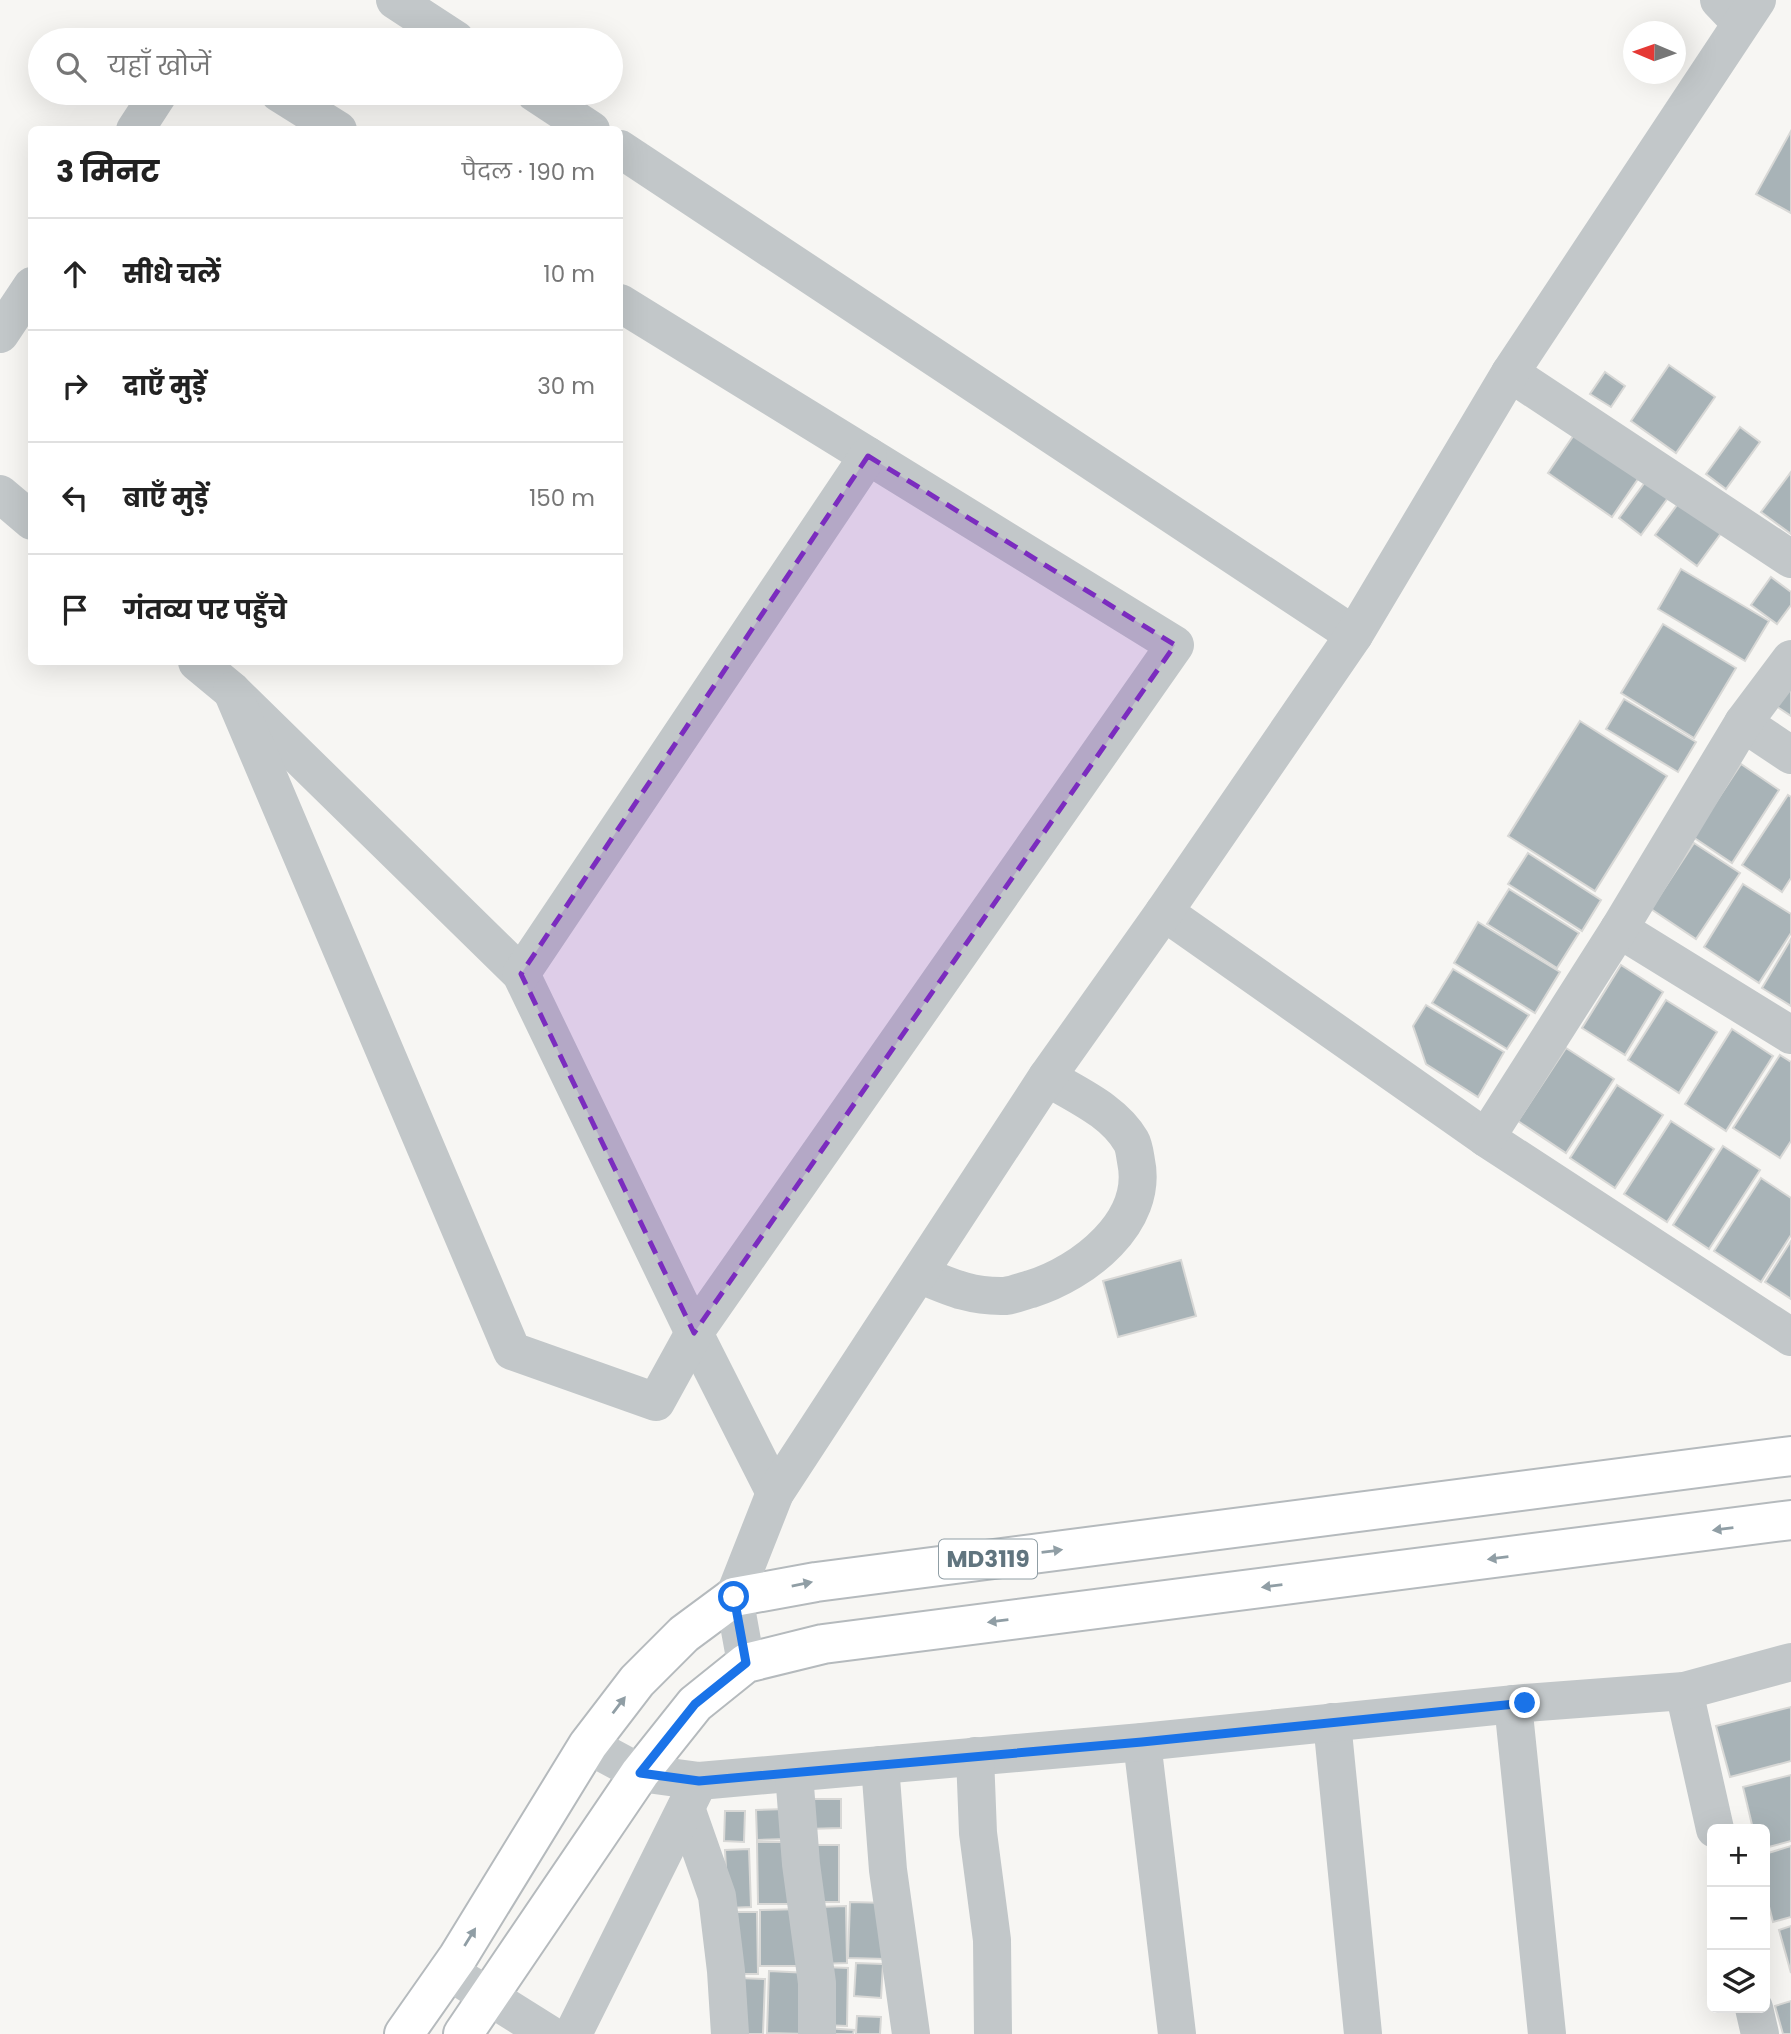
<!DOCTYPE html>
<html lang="hi">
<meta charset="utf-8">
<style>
:root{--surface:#fff;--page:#f2f2f2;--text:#222;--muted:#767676;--line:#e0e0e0}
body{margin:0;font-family:Poppins,"Noto Sans Devanagari",sans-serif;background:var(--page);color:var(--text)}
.controls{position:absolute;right:21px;bottom:21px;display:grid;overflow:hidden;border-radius:10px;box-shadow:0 7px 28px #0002}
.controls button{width:63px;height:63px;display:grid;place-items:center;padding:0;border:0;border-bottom:2px solid var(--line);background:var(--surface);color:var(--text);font:35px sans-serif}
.compass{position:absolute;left:1623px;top:21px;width:63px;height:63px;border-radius:50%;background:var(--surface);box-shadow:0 7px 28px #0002;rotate:272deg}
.stop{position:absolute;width:21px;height:21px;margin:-16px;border:5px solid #1a73e8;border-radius:50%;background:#fff}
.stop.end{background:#1a73e8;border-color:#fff;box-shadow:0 2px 7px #0008}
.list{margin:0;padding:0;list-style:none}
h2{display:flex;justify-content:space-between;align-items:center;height:91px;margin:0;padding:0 28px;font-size:30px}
h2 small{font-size:23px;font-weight:400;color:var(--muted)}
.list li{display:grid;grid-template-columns:46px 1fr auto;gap:21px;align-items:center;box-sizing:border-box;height:112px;padding:0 28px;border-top:2px solid var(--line)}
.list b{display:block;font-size:26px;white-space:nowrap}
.list em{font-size:23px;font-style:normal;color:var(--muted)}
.icon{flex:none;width:38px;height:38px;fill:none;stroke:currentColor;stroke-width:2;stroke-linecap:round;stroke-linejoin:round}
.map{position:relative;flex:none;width:1791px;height:2034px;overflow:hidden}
.search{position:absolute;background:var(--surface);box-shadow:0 7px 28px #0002;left:28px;top:28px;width:595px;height:77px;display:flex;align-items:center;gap:18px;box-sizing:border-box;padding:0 24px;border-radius:38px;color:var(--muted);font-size:26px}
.panel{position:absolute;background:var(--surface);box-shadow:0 7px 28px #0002;left:28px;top:126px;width:595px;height:539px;border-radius:10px}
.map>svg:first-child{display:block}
.building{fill:#a8b3b7;stroke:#d8d8d6;stroke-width:2}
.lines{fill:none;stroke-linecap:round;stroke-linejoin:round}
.major-casing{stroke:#b5babd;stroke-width:42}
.minor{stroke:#c2c7c9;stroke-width:38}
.major{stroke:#fff;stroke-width:38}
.oneway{fill:#909ea5}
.route{stroke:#1a73e8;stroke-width:9}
.marked{fill:#7b2cbf;fill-opacity:0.2;stroke:#7b2cbf;stroke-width:5;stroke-dasharray:14 9;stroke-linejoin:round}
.labels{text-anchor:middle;stroke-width:7;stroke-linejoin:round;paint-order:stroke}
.shield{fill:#fff;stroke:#909ea5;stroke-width:2}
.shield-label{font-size:23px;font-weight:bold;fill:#61757f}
</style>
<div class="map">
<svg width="1791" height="2034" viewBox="0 0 1791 2034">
<rect width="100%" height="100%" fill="#f7f6f3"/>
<g class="building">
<polygon points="1791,131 1791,213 1756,194"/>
<polygon points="1669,365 1715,397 1676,453 1631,421"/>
<polygon points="1605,372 1625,386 1611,407 1590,394"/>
<polygon points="1740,427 1760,442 1726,489 1706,474"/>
<polygon points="1576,432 1640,476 1612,517 1548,473"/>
<polygon points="1791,472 1791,534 1761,512"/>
<polygon points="1651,474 1673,491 1641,535 1619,518"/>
<polygon points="1680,501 1722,532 1697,566 1655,535"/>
<polygon points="1681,569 1769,621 1745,661 1658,609"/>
<polygon points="1771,577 1791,592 1791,605 1777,624 1751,605"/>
<polygon points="1663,624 1736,668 1694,738 1621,693"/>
<polygon points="1791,683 1791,716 1776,706"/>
<polygon points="1624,699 1696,742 1678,772 1606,729"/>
<polygon points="1580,721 1667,776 1595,891 1508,836"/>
<polygon points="1741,764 1779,790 1732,863 1693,837"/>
<polygon points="1788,795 1791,797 1791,878 1782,892 1742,865"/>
<polygon points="1694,843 1740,873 1696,939 1651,909"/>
<polygon points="1528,853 1601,900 1582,931 1508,884"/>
<polygon points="1743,884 1791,914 1791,933 1759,983 1704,947"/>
<polygon points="1509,889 1579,933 1557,968 1487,924"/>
<polygon points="1478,922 1560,972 1535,1013 1454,963"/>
<polygon points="1791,939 1791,1006 1762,988"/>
<polygon points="1621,965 1663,992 1625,1055 1582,1028"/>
<polygon points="1453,969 1529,1015 1507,1049 1432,1003"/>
<polygon points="1666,1000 1717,1032 1679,1093 1628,1060"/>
<polygon points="1426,1005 1504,1052 1478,1097 1426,1064 1413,1026"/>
<polygon points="1732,1029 1773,1056 1726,1131 1685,1104"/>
<polygon points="1566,1048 1614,1079 1566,1153 1518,1121"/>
<polygon points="1780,1055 1791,1062 1791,1141 1780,1158 1733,1128"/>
<polygon points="1617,1085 1663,1115 1615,1188 1570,1158"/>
<polygon points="1671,1121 1714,1149 1667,1222 1624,1194"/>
<polygon points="1723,1146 1760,1170 1709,1249 1673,1225"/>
<polygon points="1761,1178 1791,1198 1791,1235 1761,1282 1714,1251"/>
<polygon points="1791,1241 1791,1299 1765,1282"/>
<polygon points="1181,1260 1196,1316 1118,1337 1103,1281"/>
<polygon points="1791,1707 1791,1761 1730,1777 1716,1726"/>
<polygon points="1791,1775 1791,1841 1765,1848 1765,1829 1753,1829 1743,1787"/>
<polygon points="805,1799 841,1799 841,1828 806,1829"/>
<polygon points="786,1809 787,1839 757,1840 756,1810"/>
<polygon points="725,1811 745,1811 744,1842 724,1841"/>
<polygon points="757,1842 795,1842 796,1904 758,1904"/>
<polygon points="813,1845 839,1845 839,1902 814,1902"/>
<polygon points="1791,1846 1791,1917 1773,1922 1765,1891 1765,1854"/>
<polygon points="749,1849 751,1907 728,1908 725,1850"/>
<polygon points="850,1902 888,1903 886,1959 848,1958"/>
<polygon points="846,1906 847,1963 817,1964 817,1907"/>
<polygon points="803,1909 804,1966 760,1966 760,1910"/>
<polygon points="733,1912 757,1912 758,1974 734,1974"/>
<polygon points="1791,1926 1791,1973 1779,1930"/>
<polygon points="856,1963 883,1964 881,1998 854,1996"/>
<polygon points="824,1967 848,1968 847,2026 823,2025"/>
<polygon points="769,1971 809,1973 807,2034 767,2033"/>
<polygon points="738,1978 765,1979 763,2034 736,2034"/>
<polygon points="1791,2001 1791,2034 1783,2034 1775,2006"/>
<polygon points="857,2016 881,2017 880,2034 856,2034"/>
<polygon points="826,2028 854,2030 853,2034 826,2034"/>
</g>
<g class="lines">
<defs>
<g id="major">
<polyline points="404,2034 458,1957 588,1745 637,1681 684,1634 734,1597 816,1582 1791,1456"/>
<polyline points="463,2034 640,1773 695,1704 746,1663 823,1644 1791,1520"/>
</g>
</defs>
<use href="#major" class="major-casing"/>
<g class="minor">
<polyline points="395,0 456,40"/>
<polyline points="1719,0 1741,23"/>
<polyline points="279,93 338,130"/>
<polyline points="535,93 591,130"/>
<polyline points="135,130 159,93"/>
<polyline points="620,149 1354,635"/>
<polyline points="0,334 32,286"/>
<polyline points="1510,373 1791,559"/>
<polyline points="0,494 32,521"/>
<polyline points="197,662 232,691 521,974 694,1333 775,1493"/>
<polyline points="232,691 512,1351 656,1402 694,1333 1175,645 620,303"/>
<polyline points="1743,723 1791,755"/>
<polyline points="1164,912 1486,1138 1791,1337"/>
<polyline points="1619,929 1791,1035"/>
<polyline points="521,974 868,456"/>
<polyline points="1486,1138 1619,929 1743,723 1791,659"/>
<path d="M919,1274C950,1287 971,1297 1005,1296C1014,1295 1023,1291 1031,1289C1083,1273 1149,1222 1136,1161C1135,1155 1134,1146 1131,1141C1113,1110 1076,1095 1047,1077"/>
<polyline points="746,1663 734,1597 775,1493 1047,1077 1164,912 1354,635 1510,373 1757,0"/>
<polyline points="1684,1691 1715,1829"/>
<polyline points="1513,1704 1547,2034"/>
<polyline points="1332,1722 1363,2034"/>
<polyline points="1142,1742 1177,2034"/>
<polyline points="588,1745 640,1773 699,1781 1142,1742 1525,1703 1684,1691 1791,1662"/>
<polyline points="975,1756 978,1833 992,1940 993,2034"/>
<polyline points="880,1765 888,1870 911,2034"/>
<polyline points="794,1773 801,1864 817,1983 817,2034"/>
<polyline points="686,1808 717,1896 726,1971 730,2034"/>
<polyline points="448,1971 549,2034"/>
<polyline points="1754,2008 1760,2034"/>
<polyline points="573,2034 699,1781"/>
</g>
<use href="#major" class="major"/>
</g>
<defs><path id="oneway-solid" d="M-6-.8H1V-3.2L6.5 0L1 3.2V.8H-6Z" transform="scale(1.75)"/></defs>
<g class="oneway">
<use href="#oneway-solid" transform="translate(1723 1529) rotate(173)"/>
<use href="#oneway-solid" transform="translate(1052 1551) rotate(-7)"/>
<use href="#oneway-solid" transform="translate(1498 1558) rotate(173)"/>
<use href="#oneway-solid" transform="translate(802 1584) rotate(-11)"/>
<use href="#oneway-solid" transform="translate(1272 1586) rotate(173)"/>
<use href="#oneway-solid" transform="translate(998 1621) rotate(173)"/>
<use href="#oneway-solid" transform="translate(619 1705) rotate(-53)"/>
<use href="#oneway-solid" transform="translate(470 1937) rotate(-58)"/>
</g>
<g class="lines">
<polyline class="route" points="734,1597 746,1663 695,1704 640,1773 699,1781 1142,1742 1525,1703"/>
</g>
<path class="marked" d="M868,456L1175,645L694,1333L521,974Z"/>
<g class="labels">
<rect class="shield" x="939" y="1539.5" width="98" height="39" rx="5"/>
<g class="shield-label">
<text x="988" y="1567">MD3119</text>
</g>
</g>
</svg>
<div class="controls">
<button>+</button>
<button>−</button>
<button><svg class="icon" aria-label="layers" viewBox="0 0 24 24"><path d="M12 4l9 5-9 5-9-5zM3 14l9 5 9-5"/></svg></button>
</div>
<svg class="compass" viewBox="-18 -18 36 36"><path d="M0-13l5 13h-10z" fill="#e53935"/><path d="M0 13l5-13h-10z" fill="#767676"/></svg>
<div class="stop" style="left:734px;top:1597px"></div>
<div class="stop end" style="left:1525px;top:1703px"></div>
<div class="search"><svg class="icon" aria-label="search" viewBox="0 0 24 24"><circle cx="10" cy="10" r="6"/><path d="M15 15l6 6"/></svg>यहाँ खोजें</div>
<section class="panel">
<h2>3 मिनट<small>पैदल · 190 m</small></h2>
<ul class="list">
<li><svg class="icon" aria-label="ahead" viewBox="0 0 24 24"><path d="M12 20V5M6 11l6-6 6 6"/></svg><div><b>सीधे चलें</b></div><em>10 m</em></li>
<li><svg class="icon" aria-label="right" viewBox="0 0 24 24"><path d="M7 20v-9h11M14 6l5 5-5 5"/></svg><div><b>दाएँ मुड़ें</b></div><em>30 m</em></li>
<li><svg class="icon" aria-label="left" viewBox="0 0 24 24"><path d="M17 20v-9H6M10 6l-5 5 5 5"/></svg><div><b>बाएँ मुड़ें</b></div><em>150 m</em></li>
<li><svg class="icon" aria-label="arrive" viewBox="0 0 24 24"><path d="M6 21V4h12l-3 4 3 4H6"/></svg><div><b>गंतव्य पर पहुँचे</b></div></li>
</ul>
</section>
</div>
